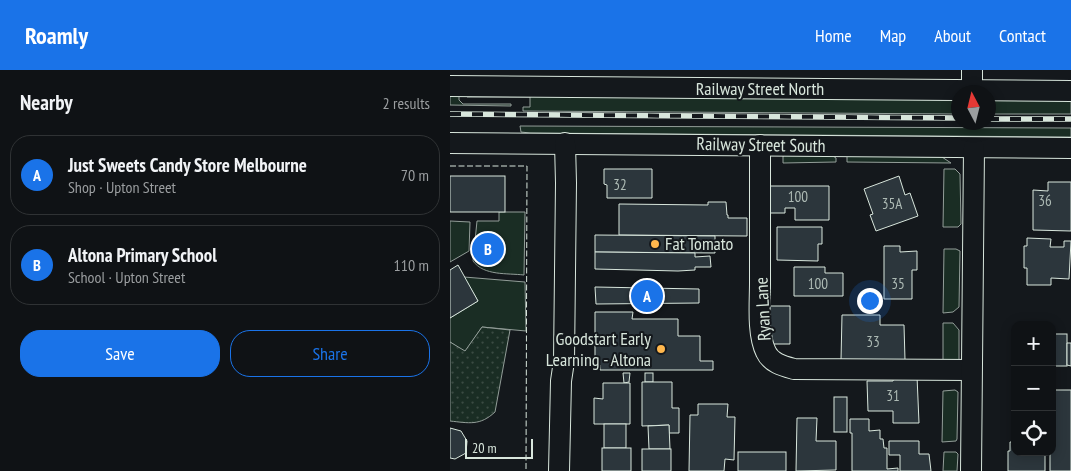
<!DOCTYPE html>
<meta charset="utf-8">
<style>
:root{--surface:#0f1215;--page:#1d2022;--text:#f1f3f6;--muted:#9b9ea0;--line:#2f3234;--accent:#1a73e8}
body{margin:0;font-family:"PT Sans Narrow",sans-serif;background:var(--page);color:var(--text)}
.controls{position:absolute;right:15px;bottom:15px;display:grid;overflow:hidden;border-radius:10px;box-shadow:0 2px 12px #0003}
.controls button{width:45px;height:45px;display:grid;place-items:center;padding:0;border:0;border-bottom:1px solid var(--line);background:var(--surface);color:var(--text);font:25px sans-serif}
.compass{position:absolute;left:501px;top:15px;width:45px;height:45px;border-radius:50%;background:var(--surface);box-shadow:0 2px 12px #0003;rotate:353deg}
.scale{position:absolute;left:15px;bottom:12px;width:68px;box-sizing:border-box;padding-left:5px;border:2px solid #d8e6dc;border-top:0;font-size:14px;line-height:18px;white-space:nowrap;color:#d8e6dc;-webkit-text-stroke:4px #14181c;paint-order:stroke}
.you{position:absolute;left:419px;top:230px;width:18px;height:18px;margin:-12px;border:4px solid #fff;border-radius:50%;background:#1a73e8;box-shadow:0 0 0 8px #1a73e833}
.badge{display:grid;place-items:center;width:32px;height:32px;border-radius:50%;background:var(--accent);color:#fff;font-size:16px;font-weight:700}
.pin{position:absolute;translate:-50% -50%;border:2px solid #fff;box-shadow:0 1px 5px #0006}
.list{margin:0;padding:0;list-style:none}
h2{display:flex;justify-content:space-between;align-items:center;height:65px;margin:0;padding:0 20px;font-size:21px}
h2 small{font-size:16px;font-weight:400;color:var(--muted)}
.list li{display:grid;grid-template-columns:32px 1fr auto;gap:15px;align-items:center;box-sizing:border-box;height:80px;margin:0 10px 10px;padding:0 10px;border:1px solid var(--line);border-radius:20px}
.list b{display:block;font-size:19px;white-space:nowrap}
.list p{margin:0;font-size:16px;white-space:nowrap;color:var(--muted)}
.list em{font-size:16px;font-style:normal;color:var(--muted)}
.actions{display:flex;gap:10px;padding:15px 20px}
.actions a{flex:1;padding:11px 0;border:1px solid var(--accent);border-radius:20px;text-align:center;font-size:18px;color:var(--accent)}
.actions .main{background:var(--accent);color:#fff}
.icon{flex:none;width:28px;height:28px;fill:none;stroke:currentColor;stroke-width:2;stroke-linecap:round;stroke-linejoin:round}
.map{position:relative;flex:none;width:621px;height:401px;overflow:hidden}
header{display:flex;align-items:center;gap:30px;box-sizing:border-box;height:70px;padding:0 25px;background:var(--accent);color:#fff}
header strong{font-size:24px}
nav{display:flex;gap:28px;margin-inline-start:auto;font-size:18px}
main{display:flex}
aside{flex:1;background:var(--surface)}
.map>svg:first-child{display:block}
.green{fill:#1a2d24;stroke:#939e99}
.park{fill:url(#park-dots);stroke:#939e99}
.building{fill:#2c363c;stroke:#d8e6dc}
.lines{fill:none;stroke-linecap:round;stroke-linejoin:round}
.street-casing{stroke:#d8e6dc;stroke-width:22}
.street{stroke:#14181c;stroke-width:20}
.rail-casing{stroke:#d8e6dc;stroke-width:5.5}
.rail{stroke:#14181c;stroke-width:4;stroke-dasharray:11;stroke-linecap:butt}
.fence{stroke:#d8e6dc;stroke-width:1;stroke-dasharray:6 2.5;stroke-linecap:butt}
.poi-dot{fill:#ffb74d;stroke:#14181c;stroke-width:2}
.labels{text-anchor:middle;stroke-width:4;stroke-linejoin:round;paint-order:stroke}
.number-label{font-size:15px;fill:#adbab4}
.street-label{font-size:18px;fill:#d8e6dc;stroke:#14181c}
.poi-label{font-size:18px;fill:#d8e6dc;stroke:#14181c;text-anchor:start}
</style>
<header>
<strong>Roamly</strong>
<nav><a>Home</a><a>Map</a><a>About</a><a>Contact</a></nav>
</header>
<main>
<aside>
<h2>Nearby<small>2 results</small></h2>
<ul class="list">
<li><span class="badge">A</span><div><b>Just Sweets Candy Store Melbourne</b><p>Shop · Upton Street</p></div><em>70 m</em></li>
<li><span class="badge">B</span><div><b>Altona Primary School</b><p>School · Upton Street</p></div><em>110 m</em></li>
</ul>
<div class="actions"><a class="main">Save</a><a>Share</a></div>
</aside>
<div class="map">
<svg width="621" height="401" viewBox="0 0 621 401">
<defs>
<pattern id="park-dots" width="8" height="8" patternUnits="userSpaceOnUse" patternTransform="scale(1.25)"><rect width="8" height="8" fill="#1a2d24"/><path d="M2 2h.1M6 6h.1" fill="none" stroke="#3b4b43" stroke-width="1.8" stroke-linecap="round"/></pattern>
</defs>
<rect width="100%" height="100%" fill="#14181c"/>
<g class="green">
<polygon points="19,24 508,29 508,44 73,41 73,37 80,37 80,27 17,27"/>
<polygon points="0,26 9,26 9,30 13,34 61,34 61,36 0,35"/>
<polygon points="538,29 621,30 621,44 539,44"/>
<polygon points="70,56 621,58 621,67 80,63 71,62"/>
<polygon points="335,85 383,86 386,88 386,92 333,93 333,86"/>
<polygon points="397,86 492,87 501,93 397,92"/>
<polygon points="494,99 505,99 510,104 511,154 508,157 493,157"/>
<path d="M49,142H75L74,205C57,203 34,206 23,191L27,151H49Z"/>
<polygon points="0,151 20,152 19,181 0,192"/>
<polygon points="494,179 506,179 510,181 509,237 503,242 493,243"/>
<polygon points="14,207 75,212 76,261 32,257 15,282 0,272 0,248 28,231"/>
<polygon points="493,253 503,253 509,260 509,295 493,297"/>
<polygon points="505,320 508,322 507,369 506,371 492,372 493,321"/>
<polygon points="494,382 506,382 508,384 507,401 493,401"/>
</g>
<path class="park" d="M32,257L60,260L45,342C30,356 19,353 0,351V272L15,281Z"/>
<g class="building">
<polygon points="154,99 202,99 202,128 157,128 157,115 154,114"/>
<rect x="0" y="106" width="55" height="36"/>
<polygon points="449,106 455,125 460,123 468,146 426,161 420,145 423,144 414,119"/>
<polygon points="598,112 621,112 621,161 583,160 583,120 598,121"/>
<polygon points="318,116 379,116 379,150 345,150 345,138 335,138 335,143 318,143"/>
<polygon points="258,132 276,132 277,145 278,145 278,148 297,148 297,166 169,165 169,134 258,135"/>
<polygon points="327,157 372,157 372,174 368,174 368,191 327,190"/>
<polygon points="145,165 265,166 265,183 145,182"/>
<polygon points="577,168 601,169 600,177 614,177 614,171 621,171 619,209 601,208 601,215 577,215 577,198 574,198 574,176 577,176"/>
<polygon points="434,176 450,176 450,182 467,181 467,200 462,200 462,229 434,229"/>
<polygon points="145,182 245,183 245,187 260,186 261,197 245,197 245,200 228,201 145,199"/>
<polygon points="8,195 28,231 0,248 0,200"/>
<polygon points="344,197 375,197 375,203 393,203 393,226 344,226"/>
<polygon points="145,217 249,219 249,233 146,234"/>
<polygon points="317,236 340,236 340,274 321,274"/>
<polygon points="145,242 183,242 182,249 228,249 228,266 250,266 250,291 263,291 263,300 150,300 150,295 145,295"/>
<polygon points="392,245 430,245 430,255 454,255 455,290 391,290"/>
<rect x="602" y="264" width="15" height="32"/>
<polygon points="617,273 621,273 621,296 617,295"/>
<polygon points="173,303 180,303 179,312 174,313"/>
<rect x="195" y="303" width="8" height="9"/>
<polygon points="467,306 469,353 443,353 443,341 418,341 417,311 443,311 444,307"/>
<polygon points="192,312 222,312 222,338 229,338 229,363 219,363 219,355 192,356"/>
<polygon points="153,313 180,313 180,354 144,354 144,328 153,329"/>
<polygon points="602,320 621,320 621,401 600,401 600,382 602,382"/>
<rect x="384" y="327" width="13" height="35"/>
<polygon points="248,334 278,334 277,347 285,347 284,390 275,389 274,401 239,401 240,345 248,345"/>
<polygon points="347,348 367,348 366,371 386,371 386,400 346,401"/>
<polygon points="400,349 419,349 419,361 430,360 430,369 433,369 434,378 437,378 437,399 448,398 448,401 402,401 402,363 400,363"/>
<rect x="154" y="354" width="22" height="24"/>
<polygon points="219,355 220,379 199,379 198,356"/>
<polygon points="0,358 11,361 17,371 16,383 5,389 0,388"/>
<polygon points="439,371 469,371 469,384 479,384 481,401 450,401 450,385 439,385"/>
<polygon points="560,372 565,372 565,382 595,382 595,401 558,401 558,381 560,381"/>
<rect x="152" y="378" width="29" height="23"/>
<rect x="192" y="379" width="29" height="22"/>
<rect x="288" y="382" width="48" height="19"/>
</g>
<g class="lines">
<defs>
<g id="street">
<polyline points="0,16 621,21"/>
<polyline points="522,21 522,0"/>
<polyline points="0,73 621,78"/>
<path d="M310,75C310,121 310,167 310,213C310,232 307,264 316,282C321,293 333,296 344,299L521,300"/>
<polyline points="109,401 111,311 114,291 116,113 115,73"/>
<polyline points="521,401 524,78"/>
</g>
</defs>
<use href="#street" class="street-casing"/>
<use href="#street" class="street"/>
<defs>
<g id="rail">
<polyline points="0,44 508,48"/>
<polyline points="538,49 621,49"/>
</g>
</defs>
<use href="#rail" class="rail-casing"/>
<use href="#rail" class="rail"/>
<polyline class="fence" points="0,96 77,96 76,401"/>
</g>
<g class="poi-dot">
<circle cx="205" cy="174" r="5"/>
<circle cx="211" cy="279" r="5"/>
</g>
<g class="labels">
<g class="number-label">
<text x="170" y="120">32</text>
<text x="348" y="132">100</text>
<text x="595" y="136">36</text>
<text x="442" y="139">35A</text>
<text x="368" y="219">100</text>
<text x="448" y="219">35</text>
<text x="423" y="277">33</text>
<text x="443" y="331">31</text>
</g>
<g class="street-label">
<text x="310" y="25">Railway Street North</text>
<text transform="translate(311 75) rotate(1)" y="6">Railway Street South</text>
<text transform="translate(313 239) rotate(-93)" y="6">Ryan Lane</text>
</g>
<g class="poi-label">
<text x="215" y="180">Fat Tomato</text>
<text x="201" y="275" text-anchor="end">Goodstart Early<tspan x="201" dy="21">Learning - Altona</tspan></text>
</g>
</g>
</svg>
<div class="controls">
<button>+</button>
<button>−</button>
<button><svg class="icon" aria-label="locate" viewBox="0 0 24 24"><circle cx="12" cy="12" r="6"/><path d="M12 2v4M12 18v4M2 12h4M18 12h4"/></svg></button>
</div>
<svg class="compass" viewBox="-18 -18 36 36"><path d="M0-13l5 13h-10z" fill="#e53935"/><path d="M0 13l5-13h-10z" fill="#9b9ea0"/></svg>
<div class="scale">20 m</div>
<div class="you"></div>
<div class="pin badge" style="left:197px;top:226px">A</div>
<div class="pin badge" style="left:38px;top:179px">B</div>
</div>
</main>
